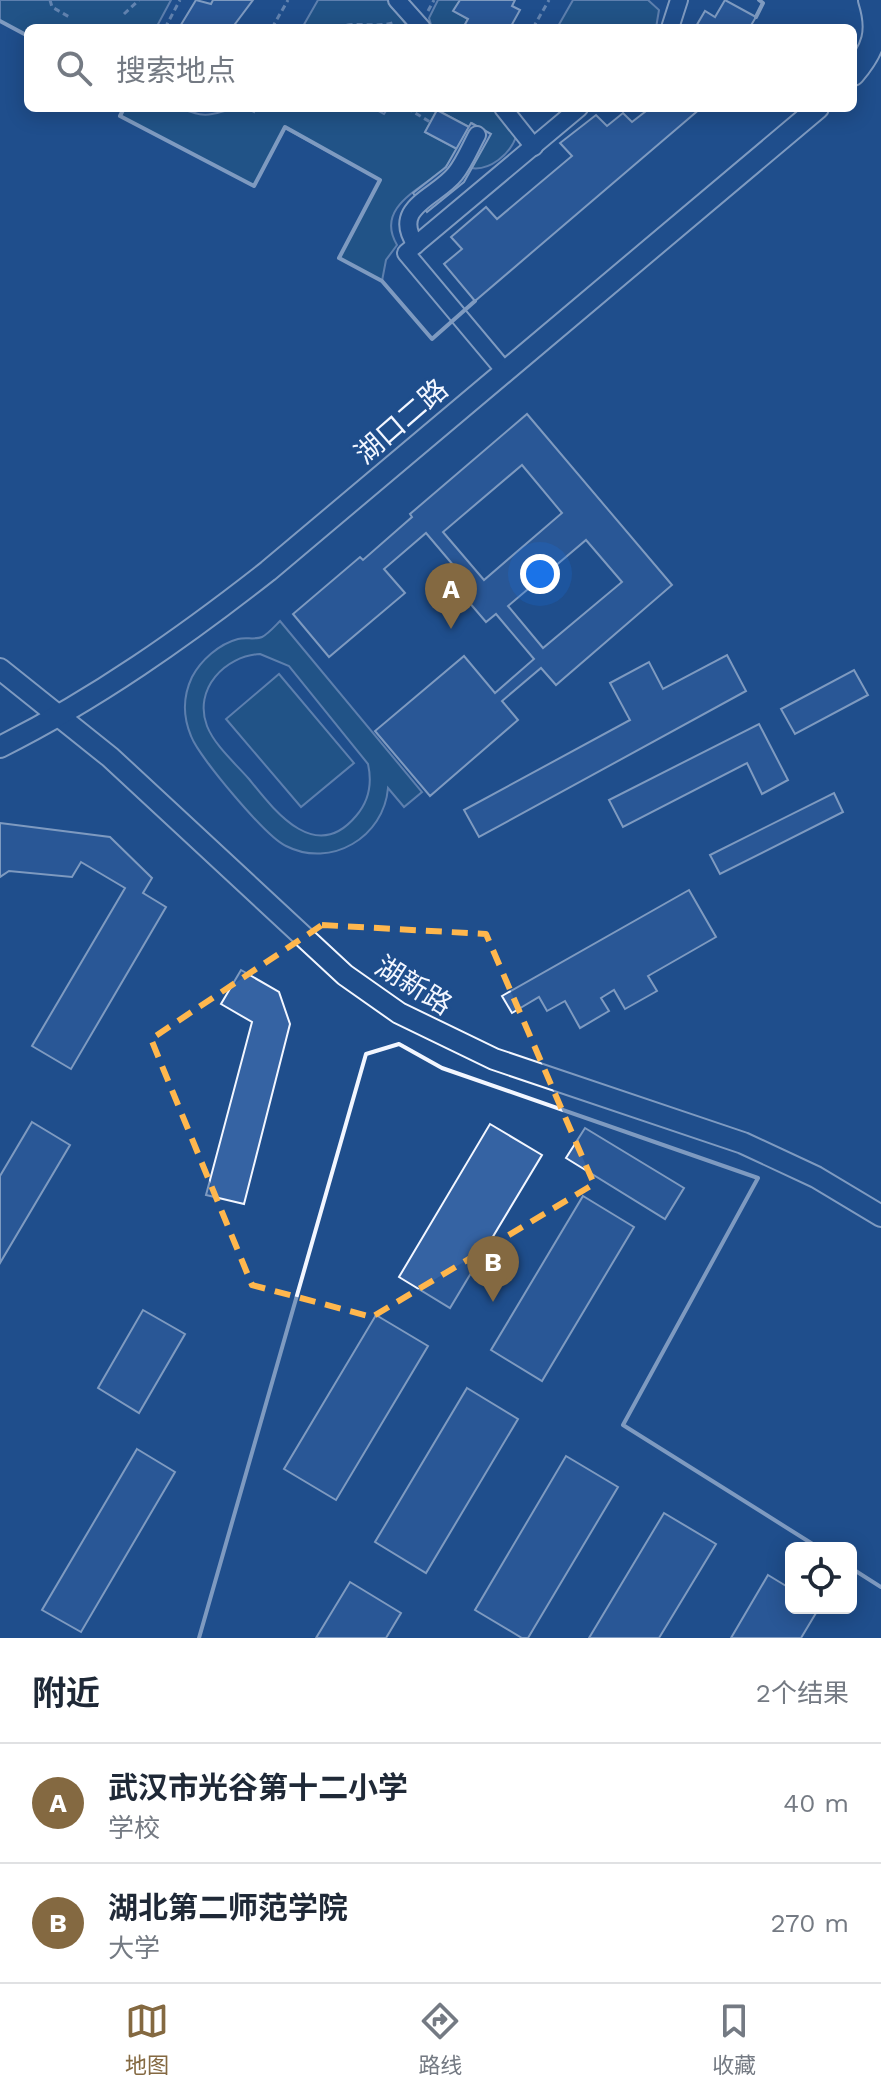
<!DOCTYPE html>
<html lang="zh">
<meta charset="utf-8">
<style>
:root{--surface:#fff;--page:#f2f2f3;--text:#1f2937;--muted:#747a83;--line:#e0e1e3;--accent:#846941}
body{margin:0;font-family:"Work Sans","Noto Sans SC",sans-serif;background:var(--page);color:var(--text)}
.controls{position:absolute;right:24px;bottom:24px;display:grid;overflow:hidden;border-radius:12px;box-shadow:0 4px 20px #0003}
.controls button{width:72px;height:72px;display:grid;place-items:center;padding:0;border:0;border-bottom:2px solid var(--line);background:var(--surface);color:var(--text);font:40px sans-serif}
.you{position:absolute;left:540px;top:574px;width:28px;height:28px;margin:-20px;border:6px solid #fff;border-radius:50%;background:#1a73e8;box-shadow:0 0 0 12px #1a73e833}
.badge{display:grid;place-items:center;width:52px;height:52px;border-radius:50%;background:var(--accent);color:#fff;font-size:26px;font-weight:700}
.pin{position:absolute;translate:-50% -66px;filter:drop-shadow(0 2px 4px #0008)}
.pin::after{content:'';position:absolute;top:42px;width:28px;height:24px;background:inherit;clip-path:polygon(0 0,100% 0,50% 100%)}
.list{margin:0;padding:0;list-style:none}
h2{display:flex;justify-content:space-between;align-items:center;height:104px;margin:0;padding:0 32px;font-size:34px}
h2 small{font-size:26px;font-weight:400;color:var(--muted)}
.list li{display:grid;grid-template-columns:52px 1fr auto;gap:24px;align-items:center;box-sizing:border-box;height:120px;padding:0 32px;border-top:2px solid var(--line)}
.list b{display:block;font-size:30px;white-space:nowrap}
.list p{margin:0;font-size:26px;white-space:nowrap;color:var(--muted)}
.list em{font-size:26px;font-style:normal;color:var(--muted)}
.icon{flex:none;width:44px;height:44px;fill:none;stroke:currentColor;stroke-width:2;stroke-linecap:round;stroke-linejoin:round}
.map{position:relative;flex:none;width:881px;height:1638px;overflow:hidden}
.search{position:absolute;background:var(--surface);box-shadow:0 4px 20px #0003;left:24px;right:24px;top:24px;height:88px;display:flex;align-items:center;gap:20px;box-sizing:border-box;padding:0 28px;border-radius:12px;color:var(--muted);font-size:30px}
.sheet{height:344px;background:var(--surface)}
nav{display:flex;justify-content:space-around;align-items:center;box-sizing:border-box;height:112px;border-top:2px solid var(--line);background:var(--surface);font-size:22px;color:var(--muted)}
nav a{display:grid;justify-items:center;gap:4px}
nav .on{color:var(--accent)}
.map>svg:first-child{display:block}
.green{fill:#245a82;stroke:#a8bbd7;stroke-width:2;fill-rule:evenodd}
.building{fill:#3563a3;stroke:#f2f6ff;stroke-width:2;fill-rule:evenodd}
.lines{fill:none;stroke-linecap:round;stroke-linejoin:round}
.minor-casing{stroke:#f2f6ff;stroke-width:20}
.tertiary-casing{stroke:#f2f6ff;stroke-width:24}
.secondary-casing{stroke:#f2f6ff;stroke-width:26}
.path{stroke:#b3c4dc;stroke-width:3;stroke-dasharray:6 4;stroke-linecap:butt}
.minor{stroke:#1f4e8c;stroke-width:16}
.tertiary{stroke:#1f4e8c;stroke-width:20}
.secondary{stroke:#1f4e8c;stroke-width:22}
.wall{stroke:#f2f6ff;stroke-width:4}
.marked{fill:none;stroke:#ffb74d;stroke-width:6;stroke-dasharray:16 10;stroke-linejoin:round}
.labels{text-anchor:middle;stroke-width:6;stroke-linejoin:round;paint-order:stroke}
.street-label{font-size:28px;fill:#f2f6ff;stroke:#1f4e8c}
</style>
<div class="map">
<svg width="881" height="1638" viewBox="0 0 881 1638">
<rect width="100%" height="100%" fill="#1f4e8c"/>
<g class="green">
<polygon points="0,0 171,0 156,28 28,28 28,36 0,21"/>
<polygon points="318,0 387,0 409,28 302,28"/>
<polygon points="438,0 460,0 454,11 468,19 463,28 432,28 429,18"/>
<polygon points="573,0 648,0 659,10 656,28 557,28"/>
<path d="M124,108C141,108 158,106 175,108C188,109 197,117 212,114C227,112 238,103 254,112L256,108H373L384,114L388,108H495L516,137C510,154 490,171 471,168L490,134L472,123L469,127L437,110L425,132L457,149C453,156 449,164 443,170C419,190 375,208 397,245L386,260L382,281L339,258L380,180L285,128L254,186L120,116Z"/>
<path d="M280,621L422,792L404,807L388,788C384,837 331,869 286,846C266,837 199,757 191,736C183,717 183,696 192,677C201,660 219,644 238,639C245,637 256,640 262,637C268,634 275,626 280,621ZM260,654L289,666L368,764C372,782 369,801 356,816C315,865 274,810 249,779C235,763 215,746 207,726C193,689 225,656 260,654Z"/>
<polygon points="279,674 354,763 301,807 226,719"/>
</g>
<g class="building">
<polygon points="196,0 211,4 213,0 253,0 232,28 179,28"/>
<polygon points="460,0 515,0 512,6 520,10 510,28 463,28 468,19 453,11"/>
<polygon points="725,0 756,17 750,27 695,28 705,11 715,17"/>
<polygon points="650,108 701,108 475,301 444,264 462,249 451,237 486,207 497,219 572,156 560,143 596,115 607,126 623,113 632,122"/>
<polygon points="437,110 469,127 457,149 425,132"/>
<polygon points="471,123 491,134 464,182 427,212 413,193 446,167"/>
<path d="M527,414L672,585L556,685L541,668L502,701L518,720L430,796L375,731L464,656L495,693L534,659L496,614L486,622L456,587L465,579L426,533L384,569L405,593L329,657L293,614L360,557L363,560L412,517L410,514ZM522,465L562,513L484,580L443,532ZM586,540L622,582L543,648L508,606Z"/>
<polygon points="727,655 746,691 479,837 464,810 630,720 610,683 649,662 663,689"/>
<polygon points="854,670 868,695 795,734 781,709"/>
<polygon points="759,724 788,780 762,794 747,763 623,827 609,800"/>
<polygon points="834,793 843,812 720,874 710,855"/>
<polygon points="0,823 110,837 152,878 143,893 166,907 71,1069 32,1046 125,888 81,862 72,877 9,871 0,877"/>
<polygon points="689,890 716,937 648,976 657,991 625,1009 614,990 601,998 609,1011 580,1028 565,1001 547,1011 539,997 512,1013 502,996"/>
<polygon points="241,970 279,992 290,1024 244,1204 206,1195 252,1022 221,1004"/>
<polygon points="32,1122 70,1145 0,1263 0,1176"/>
<polygon points="490,1124 542,1155 450,1308 399,1277"/>
<polygon points="585,1128 684,1188 665,1219 566,1158"/>
<polygon points="583,1196 634,1227 542,1381 491,1350"/>
<polygon points="143,1310 185,1334 139,1413 98,1388"/>
<polygon points="376,1315 428,1346 336,1500 284,1469"/>
<polygon points="467,1388 518,1419 426,1573 375,1542"/>
<polygon points="137,1449 175,1472 81,1632 42,1610"/>
<polygon points="566,1456 618,1487 528,1638 522,1638 475,1610"/>
<polygon points="664,1513 716,1544 659,1638 589,1638"/>
<polygon points="768,1575 791,1589 791,1608 819,1608 801,1638 731,1638"/>
<polygon points="350,1582 401,1613 386,1638 316,1638"/>
</g>
<g class="lines">
<defs>
<g id="minor">
<polyline points="397,0 422,28"/>
<polyline points="670,28 679,0"/>
<polyline points="503,108 534,147"/>
<path d="M416,245C390,207 436,198 455,174C464,163 470,148 477,135"/>
<polyline points="504,370 406,253 579,108"/>
</g>
<g id="tertiary">
<polyline points="0,669 110,757 345,975 399,1013 494,1059 743,1143 816,1177 881,1216"/>
<path d="M0,747C96,699 184,637 268,571L818,108"/>
</g>
<path id="secondary" d="M853,74C874,49 880,32 870,0"/>
</defs>
<use href="#minor" class="minor-casing"/>
<use href="#tertiary" class="tertiary-casing"/>
<use href="#secondary" class="secondary-casing"/>
<g class="path">
<polyline points="50,0 52,7 71,18"/>
<polyline points="428,11 434,0"/>
<polyline points="124,14 139,0"/>
<polyline points="165,28 180,0"/>
<polyline points="272,28 288,0"/>
<path d="M337,28C357,20 375,29 395,22"/>
<polyline points="533,28 549,0"/>
<polyline points="407,108 430,122"/>
</g>
<use href="#minor" class="minor"/>
<use href="#tertiary" class="tertiary"/>
<use href="#secondary" class="secondary"/>
<g class="wall">
<polyline points="756,17 763,3 759,0"/>
<polyline points="0,21 28,36"/>
<polyline points="124,108 120,116 254,186 285,127 380,180 339,258 382,281 432,339 475,301"/>
<polyline points="851,1568 881,1587"/>
<polyline points="199,1638 366,1054 399,1044 442,1068 758,1178 623,1425 819,1548"/>
</g>
</g>
<path d="M0 0H881V1638H0ZM322,925L486,934L594,1184L372,1317L252,1285L151,1039Z" fill="#1f4e8c" fill-opacity=".55" fill-rule="evenodd"/>
<path class="marked" d="M322,925L486,934L594,1184L372,1317L252,1285L151,1039Z"/>
<g class="labels">
<g class="street-label">
<text transform="translate(401 421) rotate(-41)" y="10">湖口二路</text>
<text transform="translate(414 985) rotate(32)" y="10">湖新路</text>
</g>
</g>
</svg>
<div class="controls">
<button><svg class="icon" aria-label="locate" viewBox="0 0 24 24"><circle cx="12" cy="12" r="6"/><path d="M12 2v4M12 18v4M2 12h4M18 12h4"/></svg></button>
</div>
<div class="you"></div>
<div class="pin badge" style="left:451px;top:629px">A</div>
<div class="pin badge" style="left:493px;top:1302px">B</div>
<div class="search"><svg class="icon" aria-label="search" viewBox="0 0 24 24"><circle cx="10" cy="10" r="6"/><path d="M15 15l6 6"/></svg>搜索地点</div>
</div>
<section class="sheet">
<h2>附近<small>2个结果</small></h2>
<ul class="list">
<li><span class="badge">A</span><div><b>武汉市光谷第十二小学</b><p>学校</p></div><em>40 m</em></li>
<li><span class="badge">B</span><div><b>湖北第二师范学院</b><p>大学</p></div><em>270 m</em></li>
</ul>
</section>
<nav>
<a class="on"><svg class="icon" aria-label="map" viewBox="0 0 24 24"><path d="M3 6l6-2 6 2 6-2v14l-6 2-6-2-6 2zM9 4v14M15 6v14"/></svg>地图</a>
<a><svg class="icon" aria-label="directions" viewBox="0 0 24 24"><path d="M12 3l9 9-9 9-9-9zM9 14v-3h6M13 9l2 2-2 2"/></svg>路线</a>
<a><svg class="icon" aria-label="saved" viewBox="0 0 24 24"><path d="M7 4h10v16l-5-4-5 4z"/></svg>收藏</a>
</nav>
